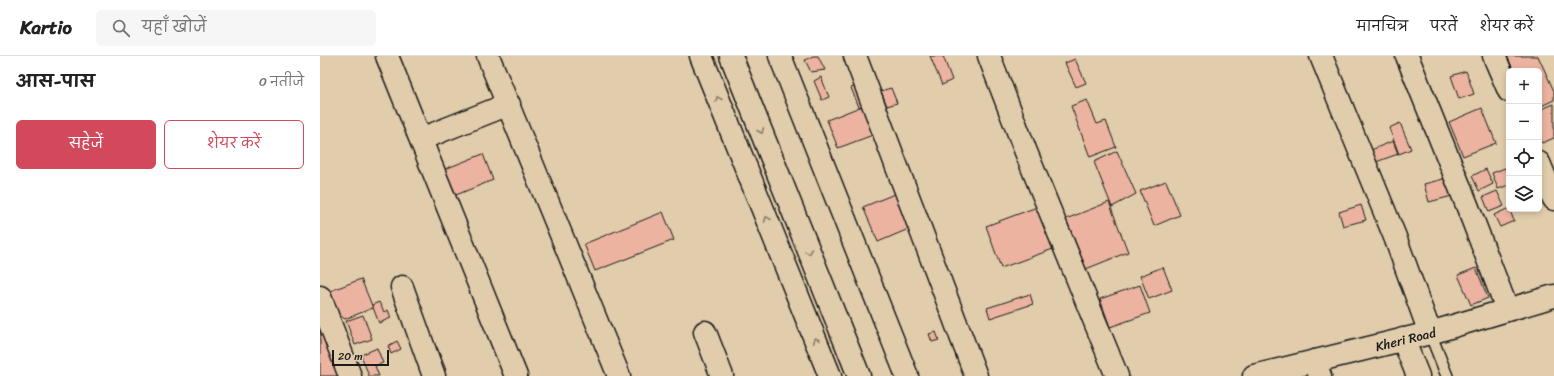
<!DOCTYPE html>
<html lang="hi">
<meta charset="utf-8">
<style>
:root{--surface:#fff;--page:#f6f6f6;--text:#222;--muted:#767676;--line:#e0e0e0;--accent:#d1495b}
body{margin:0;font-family:Sriracha,"Playpen Sans Deva",sans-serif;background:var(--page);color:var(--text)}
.controls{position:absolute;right:12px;top:12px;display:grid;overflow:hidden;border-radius:6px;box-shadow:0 2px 6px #0003}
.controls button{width:36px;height:36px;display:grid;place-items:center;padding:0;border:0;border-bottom:1px solid var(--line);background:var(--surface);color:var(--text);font:20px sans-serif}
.scale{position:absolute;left:12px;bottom:10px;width:57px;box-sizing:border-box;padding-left:4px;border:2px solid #1c1c1c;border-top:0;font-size:11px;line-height:14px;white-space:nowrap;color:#1c1c1c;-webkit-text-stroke:3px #e1cdab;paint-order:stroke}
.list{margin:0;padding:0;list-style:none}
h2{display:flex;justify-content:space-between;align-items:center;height:52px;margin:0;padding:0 16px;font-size:17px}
h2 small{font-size:13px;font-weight:400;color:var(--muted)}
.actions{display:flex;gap:8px;padding:12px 16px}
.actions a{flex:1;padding:9px 0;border:1px solid var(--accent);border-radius:6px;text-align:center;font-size:14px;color:var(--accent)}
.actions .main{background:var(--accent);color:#fff}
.icon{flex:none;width:22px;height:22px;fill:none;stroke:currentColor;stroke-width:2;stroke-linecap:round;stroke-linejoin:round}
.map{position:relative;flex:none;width:1234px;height:320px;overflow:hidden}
header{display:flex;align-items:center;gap:24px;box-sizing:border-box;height:56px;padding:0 20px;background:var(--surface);border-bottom:1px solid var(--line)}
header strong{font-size:19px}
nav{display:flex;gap:22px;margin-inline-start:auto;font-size:14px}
.search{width:280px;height:36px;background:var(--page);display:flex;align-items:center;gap:10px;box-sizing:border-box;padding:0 14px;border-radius:6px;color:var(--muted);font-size:15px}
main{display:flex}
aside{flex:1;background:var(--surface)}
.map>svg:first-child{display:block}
.building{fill:#ebb3a0;stroke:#1c1c1c}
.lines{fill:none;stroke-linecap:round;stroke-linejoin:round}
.lane-casing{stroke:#1c1c1c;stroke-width:14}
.street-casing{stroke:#1c1c1c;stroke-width:25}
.secondary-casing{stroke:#1c1c1c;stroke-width:25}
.lane{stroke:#e1cdab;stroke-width:11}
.street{stroke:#e1cdab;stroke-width:22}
.secondary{stroke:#e1cdab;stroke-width:22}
.oneway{stroke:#887d6b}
.labels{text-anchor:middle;stroke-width:3;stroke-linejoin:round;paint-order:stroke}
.street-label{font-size:13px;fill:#1c1c1c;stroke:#e1cdab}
</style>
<header>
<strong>Kartio</strong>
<div class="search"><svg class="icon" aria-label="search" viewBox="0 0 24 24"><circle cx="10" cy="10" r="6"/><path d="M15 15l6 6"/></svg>यहाँ खोजें</div>
<nav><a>मानचित्र</a><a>परतें</a><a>शेयर करें</a></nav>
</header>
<main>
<aside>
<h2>आस-पास<small>0 नतीजे</small></h2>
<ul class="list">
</ul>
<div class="actions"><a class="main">सहेजें</a><a>शेयर करें</a></div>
</aside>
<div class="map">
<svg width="1234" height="320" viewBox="0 0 1234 320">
<rect width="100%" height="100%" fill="#e1cdab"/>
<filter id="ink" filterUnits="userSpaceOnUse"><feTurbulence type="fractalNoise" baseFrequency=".025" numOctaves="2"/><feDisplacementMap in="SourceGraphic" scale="8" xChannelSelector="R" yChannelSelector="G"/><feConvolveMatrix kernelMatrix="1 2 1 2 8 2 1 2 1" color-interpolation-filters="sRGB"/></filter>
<g filter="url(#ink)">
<g class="building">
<polygon points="493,0 498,0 505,14 491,16 485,4"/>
<polygon points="610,0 623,0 632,24 622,29"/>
<polygon points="1187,0 1218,0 1234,35 1234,44 1219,51 1219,15 1194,15"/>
<polygon points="755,3 766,27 756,31 745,7"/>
<polygon points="1146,15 1154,38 1139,43 1131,20"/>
<polygon points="501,21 509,41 502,44 494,25"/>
<polygon points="542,27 550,46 539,51 531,32"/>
<polygon points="571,32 577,47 567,50 561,35"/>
<polygon points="767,44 777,68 786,65 796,91 770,101 751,50"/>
<polygon points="550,47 561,76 518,92 507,64"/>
<polygon points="1234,48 1234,82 1222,87 1219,81 1219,54"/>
<polygon points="1162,52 1176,87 1143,100 1129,66"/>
<polygon points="1080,67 1091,93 1079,98 1069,72"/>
<polygon points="1073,85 1078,98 1056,106 1051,94"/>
<polygon points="797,95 816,138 792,151 774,106"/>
<polygon points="163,98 173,124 136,139 125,113"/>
<polygon points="1185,112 1189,121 1189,129 1178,133 1172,117"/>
<polygon points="1166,113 1173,128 1159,135 1152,120"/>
<polygon points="1131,121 1136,139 1109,146 1104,128"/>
<polygon points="846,125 860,159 834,170 820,135"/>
<polygon points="584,134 598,169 558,186 543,151"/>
<polygon points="1177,135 1184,150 1169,156 1163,141"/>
<polygon points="789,146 808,196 766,213 746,163"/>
<polygon points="1041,149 1046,164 1023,170 1019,156"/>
<polygon points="717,151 733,193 681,212 666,170"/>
<polygon points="1189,152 1194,165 1180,171 1174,159"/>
<polygon points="343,156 354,184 275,215 264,188"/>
<polygon points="843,211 852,234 829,243 820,220"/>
<polygon points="1156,212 1168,242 1151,249 1138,219"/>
<polygon points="41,223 53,252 25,263 19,259 10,235"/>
<polygon points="820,229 830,257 790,271 780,243"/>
<polygon points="710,238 713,248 670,262 667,252"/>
<polygon points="59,246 64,256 68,254 71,262 59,267 52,249"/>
<polygon points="0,254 27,320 0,320"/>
<polygon points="43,259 52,283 35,289 26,265"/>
<polygon points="616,276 619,284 612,286 609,278"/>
<polygon points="77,285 81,293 71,298 68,290"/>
<polygon points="117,291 126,314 119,317 110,294"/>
<polygon points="57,292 63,307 55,310 59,320 49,320 41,299"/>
</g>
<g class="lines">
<defs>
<polyline id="lane" points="1110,277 1127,320"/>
<g id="street">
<polyline points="67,0 196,320"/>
<polyline points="168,0 299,320"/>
<polyline points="460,0 587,320"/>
<polyline points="535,0 656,320"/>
<polyline points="669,0 706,96 797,320"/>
<polyline points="1001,0 1075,181 1110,277"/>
<polyline points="1087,0 1147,149 1187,253"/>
<polyline points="1174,0 1189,35"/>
<polyline points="101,83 189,48"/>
<polyline points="1219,107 1234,143"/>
<polyline points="82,231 114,320"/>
<polyline points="0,241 30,320"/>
<polyline points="385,276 402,320"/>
<polyline points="1083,283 1098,320"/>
<polyline points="994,305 1000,320"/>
</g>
<g id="secondary">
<polyline points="381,0 510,320"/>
<polyline points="411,0 539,320"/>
<path id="s1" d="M934,320L1110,277L1234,240"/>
</g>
</defs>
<use href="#lane" class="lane-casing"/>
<use href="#street" class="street-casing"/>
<use href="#secondary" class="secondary-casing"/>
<use href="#lane" class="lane"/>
<use href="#street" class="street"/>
<use href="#secondary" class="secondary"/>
</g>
<defs><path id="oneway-chevron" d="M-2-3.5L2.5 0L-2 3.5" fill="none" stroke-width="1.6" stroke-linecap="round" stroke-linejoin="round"/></defs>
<g class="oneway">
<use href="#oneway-chevron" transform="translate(398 43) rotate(-112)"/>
<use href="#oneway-chevron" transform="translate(441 75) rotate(68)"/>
<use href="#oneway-chevron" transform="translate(447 163) rotate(-112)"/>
<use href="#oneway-chevron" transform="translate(489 196) rotate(68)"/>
<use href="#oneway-chevron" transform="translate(496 284) rotate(-112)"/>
</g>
</g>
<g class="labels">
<g class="street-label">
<text dy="5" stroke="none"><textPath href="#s1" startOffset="156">Kheri Road</textPath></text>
</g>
</g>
</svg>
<div class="controls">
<button>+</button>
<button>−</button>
<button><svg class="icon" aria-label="locate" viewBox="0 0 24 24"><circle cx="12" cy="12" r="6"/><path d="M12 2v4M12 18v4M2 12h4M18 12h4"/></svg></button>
<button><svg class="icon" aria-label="layers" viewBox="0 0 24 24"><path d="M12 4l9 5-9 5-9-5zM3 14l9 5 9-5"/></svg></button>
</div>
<div class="scale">20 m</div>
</div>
</main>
